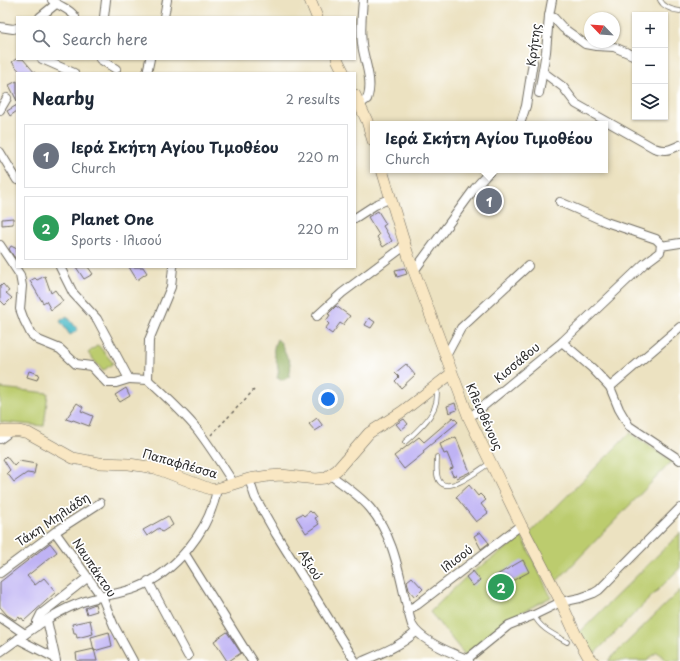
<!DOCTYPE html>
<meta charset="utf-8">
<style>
:root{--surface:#fff;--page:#f2f2f3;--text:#1f2937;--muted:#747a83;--line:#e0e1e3;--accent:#0b8043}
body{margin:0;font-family:"Playpen Sans",sans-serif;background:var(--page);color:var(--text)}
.controls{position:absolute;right:12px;top:12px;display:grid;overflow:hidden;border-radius:0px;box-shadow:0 1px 3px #0004}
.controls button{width:36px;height:36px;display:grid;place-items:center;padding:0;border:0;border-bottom:1px solid var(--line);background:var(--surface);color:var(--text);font:20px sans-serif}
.compass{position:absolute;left:584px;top:12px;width:36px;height:36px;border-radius:50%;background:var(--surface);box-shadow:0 1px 3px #0004;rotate:295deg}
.you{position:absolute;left:328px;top:399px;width:14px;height:14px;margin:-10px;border:3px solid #fff;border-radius:50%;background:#1a73e8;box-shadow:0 0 0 6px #1a73e833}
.badge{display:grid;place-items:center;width:26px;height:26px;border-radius:50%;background:var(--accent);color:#fff;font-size:13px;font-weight:700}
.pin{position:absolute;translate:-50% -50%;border:2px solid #fff;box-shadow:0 1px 4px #0006}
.popup{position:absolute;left:370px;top:121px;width:238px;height:52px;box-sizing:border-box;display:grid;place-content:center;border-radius:0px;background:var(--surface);filter:drop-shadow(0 1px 3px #0005);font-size:13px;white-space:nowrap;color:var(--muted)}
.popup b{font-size:15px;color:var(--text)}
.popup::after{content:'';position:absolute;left:50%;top:100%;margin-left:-8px;border:8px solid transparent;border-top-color:var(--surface)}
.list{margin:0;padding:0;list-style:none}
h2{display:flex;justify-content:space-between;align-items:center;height:52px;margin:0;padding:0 16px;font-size:17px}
h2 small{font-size:13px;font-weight:400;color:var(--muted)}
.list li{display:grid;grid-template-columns:26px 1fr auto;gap:12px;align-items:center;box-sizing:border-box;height:64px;margin:0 8px 8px;padding:0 8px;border:1px solid var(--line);border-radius:0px}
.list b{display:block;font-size:15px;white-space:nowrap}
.list p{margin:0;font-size:13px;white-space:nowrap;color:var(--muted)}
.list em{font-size:13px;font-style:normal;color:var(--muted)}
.icon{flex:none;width:22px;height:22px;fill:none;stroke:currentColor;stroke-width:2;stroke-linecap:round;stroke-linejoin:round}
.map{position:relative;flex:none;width:680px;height:661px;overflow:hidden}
.search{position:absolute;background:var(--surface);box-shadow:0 1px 3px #0004;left:16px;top:16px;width:340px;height:44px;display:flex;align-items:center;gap:10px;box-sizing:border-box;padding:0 14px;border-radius:0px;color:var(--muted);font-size:15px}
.panel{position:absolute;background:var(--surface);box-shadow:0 1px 3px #0004;left:16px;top:72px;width:340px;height:196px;border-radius:0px}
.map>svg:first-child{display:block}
.green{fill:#bccc6e;stroke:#747c4c}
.forest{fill:#95b061;stroke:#606e46}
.water{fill:#4ebbc8;stroke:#3c737a}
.building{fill:#bfb3f4}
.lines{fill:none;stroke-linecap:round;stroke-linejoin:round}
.lane-casing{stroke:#6f6b60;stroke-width:5.5}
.street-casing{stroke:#6f6b60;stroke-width:10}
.secondary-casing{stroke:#6f6b60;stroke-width:12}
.path{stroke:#6f6b60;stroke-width:1.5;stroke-dasharray:3 3;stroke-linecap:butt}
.lane{stroke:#fff;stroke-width:4}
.street{stroke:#fff;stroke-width:8}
.secondary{stroke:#f9e7c3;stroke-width:11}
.labels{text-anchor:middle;stroke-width:3.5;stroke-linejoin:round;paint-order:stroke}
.street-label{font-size:12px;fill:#2b2b2b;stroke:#fff}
</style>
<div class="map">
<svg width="680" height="661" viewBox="0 0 680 661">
<rect width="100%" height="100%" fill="#fff"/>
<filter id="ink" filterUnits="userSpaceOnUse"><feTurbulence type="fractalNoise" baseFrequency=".025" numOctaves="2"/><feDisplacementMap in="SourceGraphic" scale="8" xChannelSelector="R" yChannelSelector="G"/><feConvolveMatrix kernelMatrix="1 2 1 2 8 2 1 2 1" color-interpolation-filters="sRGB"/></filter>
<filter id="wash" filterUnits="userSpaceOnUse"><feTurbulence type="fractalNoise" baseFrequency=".012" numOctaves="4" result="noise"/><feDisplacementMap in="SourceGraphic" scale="16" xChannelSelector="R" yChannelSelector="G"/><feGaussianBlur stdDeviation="0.9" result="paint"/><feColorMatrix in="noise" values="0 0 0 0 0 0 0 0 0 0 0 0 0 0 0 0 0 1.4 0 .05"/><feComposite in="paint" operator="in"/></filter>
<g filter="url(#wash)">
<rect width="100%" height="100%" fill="#ece2c1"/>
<g class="green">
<polygon points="98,345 113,363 103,371 88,353"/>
<polygon points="0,388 48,393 44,426 0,422"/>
<polygon points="630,433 672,461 555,583 530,533"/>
<polygon points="680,533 680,568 594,654 579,633"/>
<polygon points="522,537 551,597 507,620 465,655 430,612 466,577"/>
<polygon points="680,590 680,661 667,661 657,652 647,661 608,661"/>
</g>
<path class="forest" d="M277,339C282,343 282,345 284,351C289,362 293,363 289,377L283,380L277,378C278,375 279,371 278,368C276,354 270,355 277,339Z"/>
<polygon class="water" points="67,316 78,330 70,335 60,321"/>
<g id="blocks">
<g class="building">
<polygon points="16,59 23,59 35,73 20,72 12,62"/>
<polygon points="17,81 17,101 9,85"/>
<polygon points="17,105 17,111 10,116 7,111"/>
<polygon points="378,211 386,224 383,226 392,241 383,247 377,237 379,235 368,217"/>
<polygon points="13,218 13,224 2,225 2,219"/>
<polygon points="11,246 17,249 17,258 14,257 9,249"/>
<polygon points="76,267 88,267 93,274 84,279"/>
<polygon points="129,267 143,267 147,273 137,280"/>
<polygon points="405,268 407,274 397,277 395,270"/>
<polygon points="45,276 51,293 55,290 63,301 51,310 46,301 43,303 30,281 35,278 37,280"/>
<polygon points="3,284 9,291 6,293 12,298 5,305 0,300 0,285 1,286"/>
<polygon points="336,306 350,316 343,325 340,323 332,334 325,329 329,324 326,321 330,315 328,314"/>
<polygon points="369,318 375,322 371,328 365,325"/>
<polygon points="406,364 415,375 401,388 395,381 399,377 395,373"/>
<polygon points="29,371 39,374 37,380 27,377"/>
<polygon points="126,388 130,396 120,402 115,395"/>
<polygon points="77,403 83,407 81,411 93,416 89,426 73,420 72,421 66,419"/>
<polygon points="455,403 457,410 449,413 447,406"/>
<polygon points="453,417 458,422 423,451 424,453 404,469 394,456 419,437 424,442"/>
<polygon points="317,418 323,426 315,431 309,424"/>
<polygon points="404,419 408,424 401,430 396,424"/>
<polygon points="456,437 470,472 457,478 456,475 453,476 450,469 453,468 447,453 444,454 440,444"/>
<polygon points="6,456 14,466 19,461 36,464 34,474 27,473 14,482 7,473 10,470 3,459"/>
<polygon points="469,485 478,496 480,494 486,500 481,504 488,513 476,522 456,497"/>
<polygon points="310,511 312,513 313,512 317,517 315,518 319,524 306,533 296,517 302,514 304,516"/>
<polygon points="168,516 173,525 162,532 159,528 147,536 143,530"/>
<polygon points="480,532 489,543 481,549 474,536"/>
<polygon points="50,543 57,552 27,576 35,585 44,578 56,592 24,621 22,618 20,619 19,617 15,620 7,615 0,607 0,582"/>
<polygon points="523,560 529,572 501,587 495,576"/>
<polygon points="473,571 480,580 473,586 466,577"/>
<polygon points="412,577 423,589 415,597 409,590 407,581"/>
<polygon points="95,604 97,611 87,614 85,608"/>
<polygon points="90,620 93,634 77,638 76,633 74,633 72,624"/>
<polygon points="109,632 112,646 94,651 91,637"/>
<polygon points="227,632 241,653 229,661 227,661 214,641"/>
<polygon points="94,649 97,661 77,661 76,653"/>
</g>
</g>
</g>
<g filter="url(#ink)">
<use href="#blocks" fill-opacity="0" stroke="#6f6b60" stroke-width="1"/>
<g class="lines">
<defs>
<g id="lane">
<path d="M660,0C664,8 672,10 680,11"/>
<path d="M405,442C420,428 442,411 436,387"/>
<path d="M437,457C437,465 435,476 440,482C450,494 480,469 490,463"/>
<path d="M534,615C540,629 555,635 567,642"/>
</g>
<g id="street">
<path d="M52,0C59,7 70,8 75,17"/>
<polyline points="549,16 554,18 563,28 585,44 596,46 614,47 635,56"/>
<polyline points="40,17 56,4"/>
<polyline points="104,17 106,0"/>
<polyline points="164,17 167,0"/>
<polyline points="0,27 13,29 17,28"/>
<polyline points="42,59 74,73"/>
<polyline points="100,59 116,69"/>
<path d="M543,72L563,87L576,104L654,148C665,152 670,150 680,145"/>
<polyline points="147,73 150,59"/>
<polyline points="539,93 546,52 549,16 552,0"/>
<path d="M359,105L367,99C374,82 364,61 362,44C360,29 362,14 363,0"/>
<polyline points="0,110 7,98"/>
<polyline points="520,124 526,106 533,62"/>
<polyline points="0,152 17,180"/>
<polyline points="355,218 375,205 391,198"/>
<polyline points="0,245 20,275 22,286 20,309 24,320 31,334 38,340 60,349 76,364 91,366 107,383 116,383 129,379"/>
<polyline points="661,246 680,243"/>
<path d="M60,267L73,293L97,319L129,379L148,380C164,395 182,411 196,428C210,446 222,465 234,484"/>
<polyline points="414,271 475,188 491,170"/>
<polyline points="317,316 342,293 406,245"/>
<polyline points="562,342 592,368 610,387 619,409 629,426 680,460"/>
<polyline points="445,358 461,328 528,266"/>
<polyline points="148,380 149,340 171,287 173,267"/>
<polyline points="610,387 680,327"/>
<polyline points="469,418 562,342 644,264 660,252 661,244 656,239 606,222 560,202"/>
<polyline points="0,439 11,431"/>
<path d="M330,475C344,485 359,495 370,508C398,541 400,586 412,625C420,640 451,653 467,659L469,661"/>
<polyline points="249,479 255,497 276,534 355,661"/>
<polyline points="55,532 102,597 114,626 133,661"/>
<polyline points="185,554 252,661"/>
<polyline points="0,573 55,532 100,503"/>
<polyline points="148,581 188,656"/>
<polyline points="407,610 417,605 521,525"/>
<polyline points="0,617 25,634"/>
<polyline points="47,620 56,661"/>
<polyline points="37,626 37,622 41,614 87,578"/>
<polyline points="18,639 55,658"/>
<path d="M0,652C24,635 49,615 77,604C96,596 117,595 136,588C175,573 210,530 217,489"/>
<polyline points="467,659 509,625 534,615 561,602 580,598 594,593 599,590 680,508"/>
<path d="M363,661C382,653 400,646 416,632"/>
</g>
<g id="secondary">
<polyline points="310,0 317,17"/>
<polyline points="337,59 344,73"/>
<polyline points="355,95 367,121 373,141"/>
<polyline points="382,170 408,255 469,418 521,525 561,602 575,633 588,656 593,661"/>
<polyline points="0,431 19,431 28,433 73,458 99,463 129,464 155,468 210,489 217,489 249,479 268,476 281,475 316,479 325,478 337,470 369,433 403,411 451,374"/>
</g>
</defs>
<use href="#lane" class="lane-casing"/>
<use href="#street" class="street-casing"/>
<use href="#secondary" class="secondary-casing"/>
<polyline class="path" points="211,435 254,390"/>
<use href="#lane" class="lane"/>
<use href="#street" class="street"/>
<use href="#secondary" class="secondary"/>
</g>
</g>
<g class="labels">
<g class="street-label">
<text transform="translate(534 45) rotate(-83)" y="4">Κρήτης</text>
<text transform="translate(517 363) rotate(-40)" y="4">Κισσάβου</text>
<text transform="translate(484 417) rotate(66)" y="4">Κλεισθένους</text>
<text transform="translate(180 464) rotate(16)" y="4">Παπαφλέσσα</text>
<text transform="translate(53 520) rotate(-34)" y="4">Τάκη Μηλιάδη</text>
<text transform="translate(457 559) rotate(-37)" y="4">Ιλισού</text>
<text transform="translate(310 565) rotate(58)" y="4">Αξιού</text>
<text transform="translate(94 568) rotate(56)" y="4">Ναυπάκτου</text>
</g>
</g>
</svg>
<div class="controls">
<button>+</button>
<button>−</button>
<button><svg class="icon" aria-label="layers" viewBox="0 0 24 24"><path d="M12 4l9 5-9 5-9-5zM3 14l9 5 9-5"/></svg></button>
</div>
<svg class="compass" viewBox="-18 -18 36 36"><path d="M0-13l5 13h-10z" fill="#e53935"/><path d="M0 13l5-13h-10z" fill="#747a83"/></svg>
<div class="you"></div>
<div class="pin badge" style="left:489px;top:201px;background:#6b7280">1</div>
<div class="popup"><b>Ιερά Σκήτη Αγίου Τιμοθέου</b>Church</div>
<div class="pin badge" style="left:501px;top:587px;background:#2e9e5b">2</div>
<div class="search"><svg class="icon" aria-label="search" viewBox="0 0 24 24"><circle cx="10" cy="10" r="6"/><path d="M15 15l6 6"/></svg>Search here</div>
<section class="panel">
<h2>Nearby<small>2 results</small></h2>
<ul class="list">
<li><span class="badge" style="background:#6b7280">1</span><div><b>Ιερά Σκήτη Αγίου Τιμοθέου</b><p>Church</p></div><em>220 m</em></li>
<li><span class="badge" style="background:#2e9e5b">2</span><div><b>Planet One</b><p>Sports · Ιλισού</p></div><em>220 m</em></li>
</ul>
</section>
</div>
